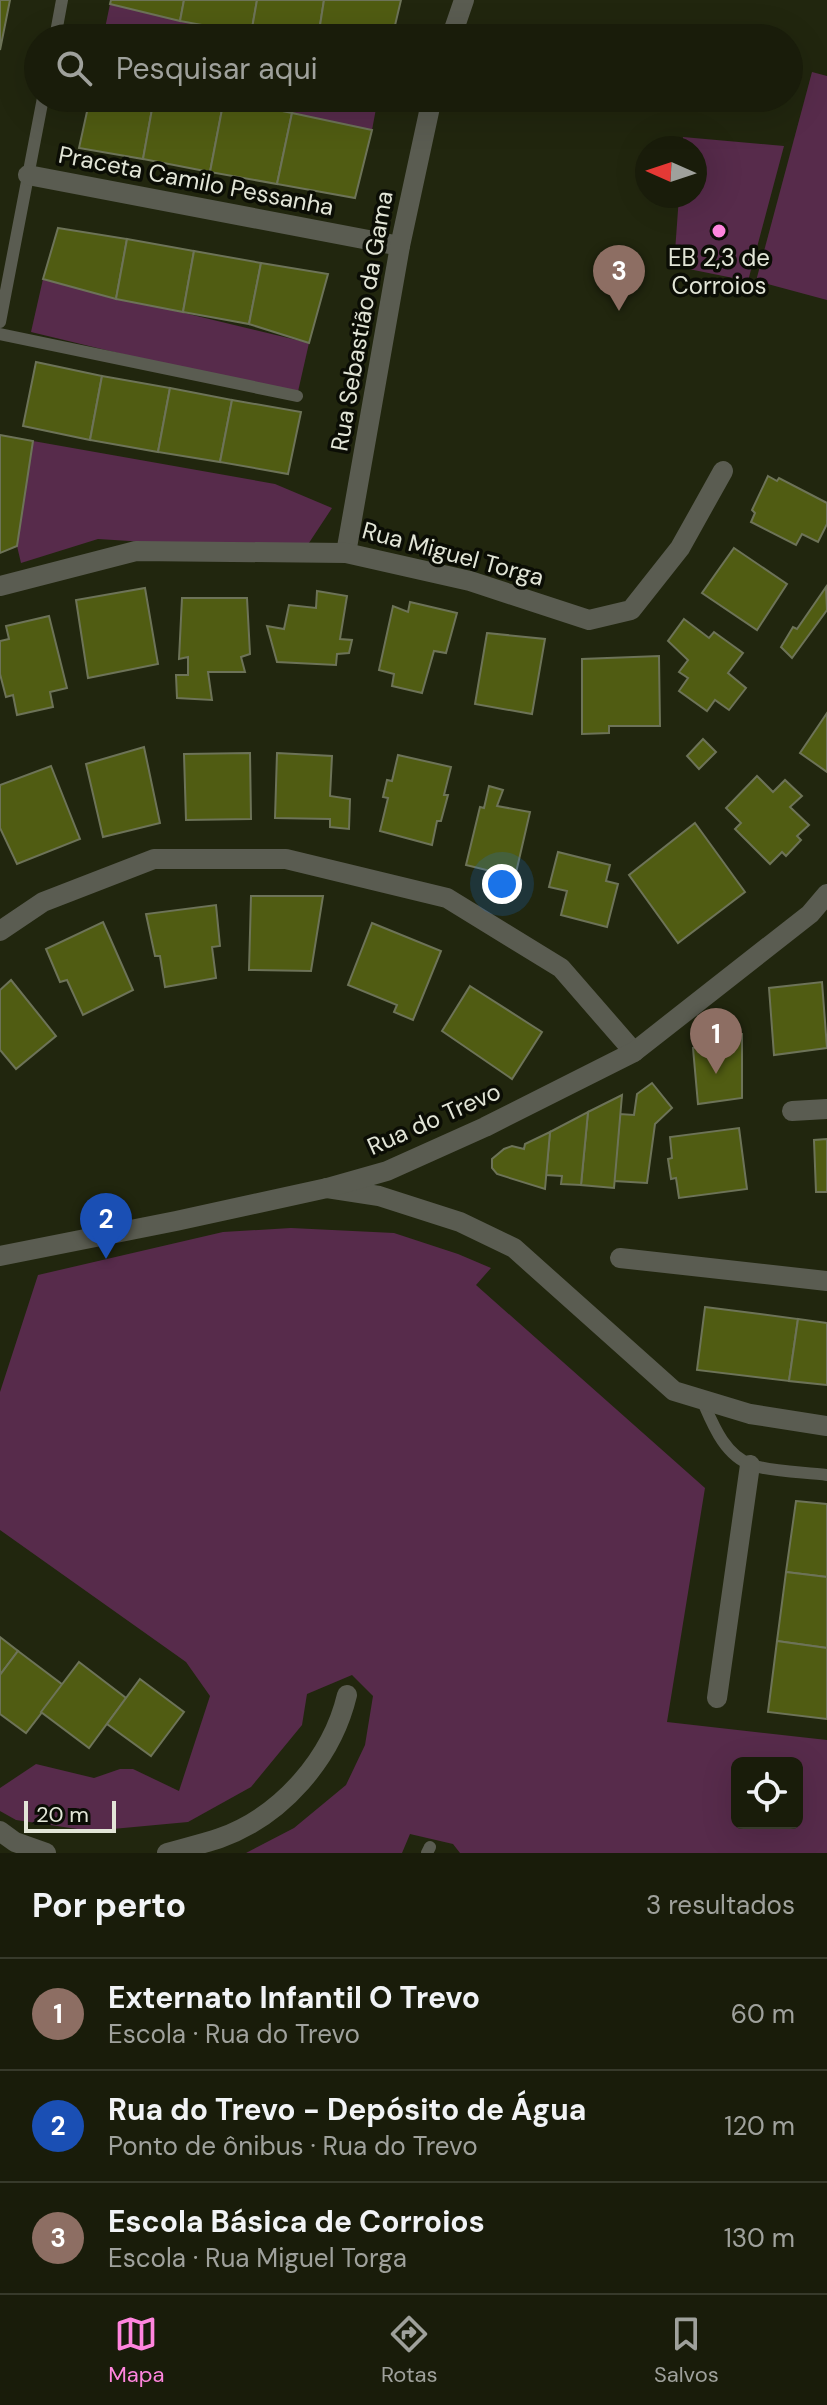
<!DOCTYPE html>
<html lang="pt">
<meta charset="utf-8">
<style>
:root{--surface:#191c0a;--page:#222513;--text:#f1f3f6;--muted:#9fa19c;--line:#373a2b;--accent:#ff85de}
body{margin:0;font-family:"DM Sans",sans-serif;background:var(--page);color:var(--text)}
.controls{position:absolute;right:24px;bottom:24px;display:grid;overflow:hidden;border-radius:12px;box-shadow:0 8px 32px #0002}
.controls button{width:72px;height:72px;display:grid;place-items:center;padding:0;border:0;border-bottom:2px solid var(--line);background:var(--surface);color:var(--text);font:40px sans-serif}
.compass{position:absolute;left:635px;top:136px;width:72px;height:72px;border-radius:50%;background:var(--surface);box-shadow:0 8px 32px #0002;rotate:273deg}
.scale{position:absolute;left:24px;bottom:20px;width:92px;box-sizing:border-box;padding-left:8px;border:4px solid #e2e5d7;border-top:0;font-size:22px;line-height:28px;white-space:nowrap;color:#e2e5d7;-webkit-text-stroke:6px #0b0d05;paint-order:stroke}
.you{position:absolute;left:502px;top:884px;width:28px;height:28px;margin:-20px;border:6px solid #fff;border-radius:50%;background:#1a73e8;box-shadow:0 0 0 12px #1a73e833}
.badge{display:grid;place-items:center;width:52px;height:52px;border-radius:50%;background:var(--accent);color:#fff;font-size:26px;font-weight:700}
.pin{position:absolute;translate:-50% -66px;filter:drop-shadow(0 2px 4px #0008)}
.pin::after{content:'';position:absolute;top:42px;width:28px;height:24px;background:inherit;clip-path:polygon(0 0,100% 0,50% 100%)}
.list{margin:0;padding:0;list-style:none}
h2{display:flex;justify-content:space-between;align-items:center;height:104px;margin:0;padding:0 32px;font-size:34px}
h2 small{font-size:26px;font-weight:400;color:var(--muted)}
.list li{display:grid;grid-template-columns:52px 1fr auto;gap:24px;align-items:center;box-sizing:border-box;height:112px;padding:0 32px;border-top:2px solid var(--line)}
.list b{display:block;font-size:30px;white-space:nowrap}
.list p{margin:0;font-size:26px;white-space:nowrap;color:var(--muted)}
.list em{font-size:26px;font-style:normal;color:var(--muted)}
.icon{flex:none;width:44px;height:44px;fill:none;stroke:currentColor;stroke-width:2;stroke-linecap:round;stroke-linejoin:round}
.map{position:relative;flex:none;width:827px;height:1853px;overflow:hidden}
.search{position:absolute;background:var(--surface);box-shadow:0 8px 32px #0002;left:24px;right:24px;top:24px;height:88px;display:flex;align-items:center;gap:20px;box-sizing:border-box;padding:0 28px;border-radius:44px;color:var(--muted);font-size:30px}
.sheet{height:440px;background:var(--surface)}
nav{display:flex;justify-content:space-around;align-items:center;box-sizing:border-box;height:112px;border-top:2px solid var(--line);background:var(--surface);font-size:22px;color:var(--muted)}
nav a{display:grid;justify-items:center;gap:4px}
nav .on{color:var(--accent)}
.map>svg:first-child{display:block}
.green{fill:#572b4b;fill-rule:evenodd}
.building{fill:#505c12;stroke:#6d7358;stroke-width:2}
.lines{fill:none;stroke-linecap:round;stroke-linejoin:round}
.service{stroke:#5a5c51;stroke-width:12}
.minor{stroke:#5a5c51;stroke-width:20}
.tertiary{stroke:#5a5c51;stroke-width:20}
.poi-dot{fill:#ff85de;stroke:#0b0d05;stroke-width:3}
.labels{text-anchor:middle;stroke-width:7;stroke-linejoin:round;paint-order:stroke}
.street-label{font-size:24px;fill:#e2e5d7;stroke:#0b0d05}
.poi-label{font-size:24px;fill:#e2e5d7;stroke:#0b0d05}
</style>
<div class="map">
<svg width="827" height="1853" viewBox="0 0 827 1853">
<rect width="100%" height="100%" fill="#21260e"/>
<g class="green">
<polygon points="110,4 278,38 103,38"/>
<polygon points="812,72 827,76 827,300 756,281"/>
<polygon points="218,98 378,98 372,130"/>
<polygon points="683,137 784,146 748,281 674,266 679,196 695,196 695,148 682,148"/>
<polygon points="43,279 309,343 297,396 31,332"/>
<polygon points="33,441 275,484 332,508 303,552 98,539 21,563 17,546"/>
<path d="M291,1228L394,1233L458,1254L491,1268L476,1285L705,1488L667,1722L827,1740V1853H460L453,1844L410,1834L402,1853H246L294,1828L346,1785L365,1745L373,1696L352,1675L307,1694L302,1725L251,1787L188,1822L91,1831L16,1820L0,1811V1788L36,1764L94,1778L120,1769H133L179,1791L210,1696L186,1662L0,1530V1392L38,1275L223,1232ZM737,1763H797V1823H737Z"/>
</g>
<g class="building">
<polygon points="0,0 10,0 0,50"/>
<polygon points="111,0 184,0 180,21 110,4"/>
<polygon points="184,0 257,0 251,34 180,21"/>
<polygon points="257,0 324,0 318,38 271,38 251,34"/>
<polygon points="324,0 401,0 392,38 318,38"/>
<polygon points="90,98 154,98 143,159 79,148"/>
<polygon points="154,98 224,99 210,172 143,159"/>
<polygon points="224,99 292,113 277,184 210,172"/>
<polygon points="292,113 372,130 355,198 277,184"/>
<polygon points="58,228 127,239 116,299 43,279"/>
<polygon points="127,239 194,251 183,312 116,299"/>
<polygon points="194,251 261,263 249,324 183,312"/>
<polygon points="261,263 328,274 309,343 249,324"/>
<polygon points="36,362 102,376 90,440 23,426"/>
<polygon points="102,376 170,388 158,452 90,440"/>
<polygon points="170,388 232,400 220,462 158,452"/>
<polygon points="232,400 301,412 288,474 220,462"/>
<polygon points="0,435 33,441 17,546 0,553"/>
<polygon points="768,476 777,481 779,478 827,503 827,524 818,542 802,534 796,545 751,522 755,513 752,510"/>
<polygon points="734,548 787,584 757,630 702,593"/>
<polygon points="826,587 827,610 792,658 781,647 793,627 797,629"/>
<polygon points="145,588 158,664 88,678 76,600"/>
<polygon points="317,591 347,596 340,639 352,640 349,653 337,654 336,665 277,662 267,626 284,629 289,605 316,608"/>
<polygon points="182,598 247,598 250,654 241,657 245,672 208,672 212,700 177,698 176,675 188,675 188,657 179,659"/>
<polygon points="410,602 457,613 446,653 434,651 422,693 392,686 394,674 379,670 393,606 408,612"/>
<polygon points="49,616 67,688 50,692 53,707 17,715 13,695 6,697 0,674 0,641 9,639 6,626"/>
<polygon points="684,619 709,638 714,632 743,653 728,673 746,688 729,710 715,700 707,711 679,691 688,678 679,672 688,660 668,641"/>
<polygon points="487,633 545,639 532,714 475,704"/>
<polygon points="659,656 660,726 609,726 609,733 582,734 582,659"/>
<polygon points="827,713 827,772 800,753"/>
<polygon points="703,739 716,752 699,769 687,756"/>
<polygon points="144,747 160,823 103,837 86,764"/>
<polygon points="250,753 251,819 186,820 184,754"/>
<polygon points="277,753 332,756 330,796 350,799 349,829 330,827 330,819 275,818"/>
<polygon points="398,755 451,767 444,795 448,795 441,821 437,821 432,845 380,831 388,798 383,797 387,780 392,781"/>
<polygon points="51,766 80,839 17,864 0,828 0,785"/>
<polygon points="757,776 773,792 785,780 802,796 790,807 809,825 797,836 801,840 786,856 782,852 770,864 735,829 741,823 726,808"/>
<polygon points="489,786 503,790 497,806 530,812 515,877 466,865 480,807 484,808"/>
<polygon points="695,823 745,892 678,943 629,875"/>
<polygon points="558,852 610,865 606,881 618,884 607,927 561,915 567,891 549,887"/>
<polygon points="251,896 323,896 311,971 249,970"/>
<polygon points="216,905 220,946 212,947 216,978 165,987 160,956 155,956 146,914"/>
<polygon points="103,922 133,990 83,1015 67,980 60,982 46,949"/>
<polygon points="372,923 441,951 413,1020 394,1012 397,1005 348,985"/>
<polygon points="11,980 56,1036 16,1069 0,1050 0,990"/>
<polygon points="822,982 827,1048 774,1055 769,988"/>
<polygon points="470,986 542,1032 512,1079 442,1031"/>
<polygon points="742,1034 742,1098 698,1104 693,1048 711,1046 712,1037"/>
<polygon points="652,1083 672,1108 655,1124 647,1183 614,1181 620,1114 634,1115 637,1094"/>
<polygon points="622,1095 614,1188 581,1185 588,1112"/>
<polygon points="588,1112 581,1185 561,1184 562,1176 546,1175 550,1132"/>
<polygon points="739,1128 747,1189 679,1198 676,1178 671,1179 668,1159 672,1158 670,1137"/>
<polygon points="550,1132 545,1189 497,1174 492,1168 492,1159 504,1149 512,1146 524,1149 525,1144"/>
<polygon points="827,1139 827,1192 816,1192 814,1140"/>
<polygon points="705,1307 798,1319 789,1381 697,1370"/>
<polygon points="798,1319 827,1323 827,1385 789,1381"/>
<polygon points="796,1501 827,1504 827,1577 786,1572"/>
<polygon points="786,1572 827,1577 827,1648 777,1641"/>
<polygon points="0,1637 18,1651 0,1675"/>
<polygon points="777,1641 827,1648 827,1719 768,1712"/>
<polygon points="18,1651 63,1685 26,1733 0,1714 0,1675"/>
<polygon points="79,1662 126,1698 89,1748 41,1712"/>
<polygon points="140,1679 184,1712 151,1756 107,1724"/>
</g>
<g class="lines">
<g class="service">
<polyline points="55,38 62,0"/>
<polyline points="0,322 43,98"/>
<polyline points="0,334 297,396"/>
<path d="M703,1402C713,1425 725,1456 752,1465C770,1472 806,1472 827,1475"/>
<polyline points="427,1853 430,1847"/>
</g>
<g class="minor">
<polyline points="451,38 464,0"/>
<polyline points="28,175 400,246"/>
<polyline points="346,553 400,246 432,98"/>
<polyline points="0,586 136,551 346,553 470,581 589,620 631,610 680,548 723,471"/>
<polyline points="0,931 43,902 154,859 286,859 447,898 561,968 634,1052"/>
<polyline points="792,1111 827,1109"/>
<polyline points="327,1188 379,1196 460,1222 514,1248 674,1391 750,1414 827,1426"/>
<polyline points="620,1258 827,1281"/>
<polyline points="717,1698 750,1465"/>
<polyline points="0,1831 15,1842 46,1853"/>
<path d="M167,1853C184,1848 203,1844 220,1838C282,1816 332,1758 347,1695"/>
</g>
<polyline class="tertiary" points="0,1256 176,1221 327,1188 387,1171 485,1127 634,1052 810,914 827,894"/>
</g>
<circle class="poi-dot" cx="719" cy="231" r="8"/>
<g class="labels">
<g class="street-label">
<text transform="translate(196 181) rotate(11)" y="8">Praceta Camilo Pessanha</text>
<text transform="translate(362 321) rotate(-80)" y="8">Rua Sebastião da Gama</text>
<text transform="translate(453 554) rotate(15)" y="8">Rua Miguel Torga</text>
<text transform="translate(434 1119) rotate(-24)" y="8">Rua do Trevo</text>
</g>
<g class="poi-label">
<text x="719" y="266">EB 2,3 de<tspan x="719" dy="28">Corroios</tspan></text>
</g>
</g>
</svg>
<div class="controls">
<button><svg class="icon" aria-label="locate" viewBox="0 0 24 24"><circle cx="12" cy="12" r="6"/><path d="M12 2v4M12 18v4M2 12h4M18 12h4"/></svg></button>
</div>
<svg class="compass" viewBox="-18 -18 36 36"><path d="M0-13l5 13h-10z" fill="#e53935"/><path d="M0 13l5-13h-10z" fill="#9fa19c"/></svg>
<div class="scale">20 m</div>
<div class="you"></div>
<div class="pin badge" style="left:716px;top:1074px;background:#8d6e63">1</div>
<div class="pin badge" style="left:106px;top:1259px;background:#1a4fb4">2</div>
<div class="pin badge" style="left:619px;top:311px;background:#8d6e63">3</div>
<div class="search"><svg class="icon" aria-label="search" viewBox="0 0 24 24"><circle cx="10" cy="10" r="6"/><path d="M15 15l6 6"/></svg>Pesquisar aqui</div>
</div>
<section class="sheet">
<h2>Por perto<small>3 resultados</small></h2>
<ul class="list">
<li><span class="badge" style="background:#8d6e63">1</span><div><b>Externato Infantil O Trevo</b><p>Escola · Rua do Trevo</p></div><em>60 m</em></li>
<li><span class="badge" style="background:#1a4fb4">2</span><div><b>Rua do Trevo - Depósito de Água</b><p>Ponto de ônibus · Rua do Trevo</p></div><em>120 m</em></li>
<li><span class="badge" style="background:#8d6e63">3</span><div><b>Escola Básica de Corroios</b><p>Escola · Rua Miguel Torga</p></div><em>130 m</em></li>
</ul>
</section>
<nav>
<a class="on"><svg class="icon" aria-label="map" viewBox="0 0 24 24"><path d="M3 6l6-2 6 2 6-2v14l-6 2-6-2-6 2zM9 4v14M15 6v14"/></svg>Mapa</a>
<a><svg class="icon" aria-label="directions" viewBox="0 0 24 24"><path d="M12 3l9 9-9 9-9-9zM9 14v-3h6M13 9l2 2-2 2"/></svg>Rotas</a>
<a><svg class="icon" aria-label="saved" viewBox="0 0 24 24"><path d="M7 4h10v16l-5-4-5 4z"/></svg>Salvos</a>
</nav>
